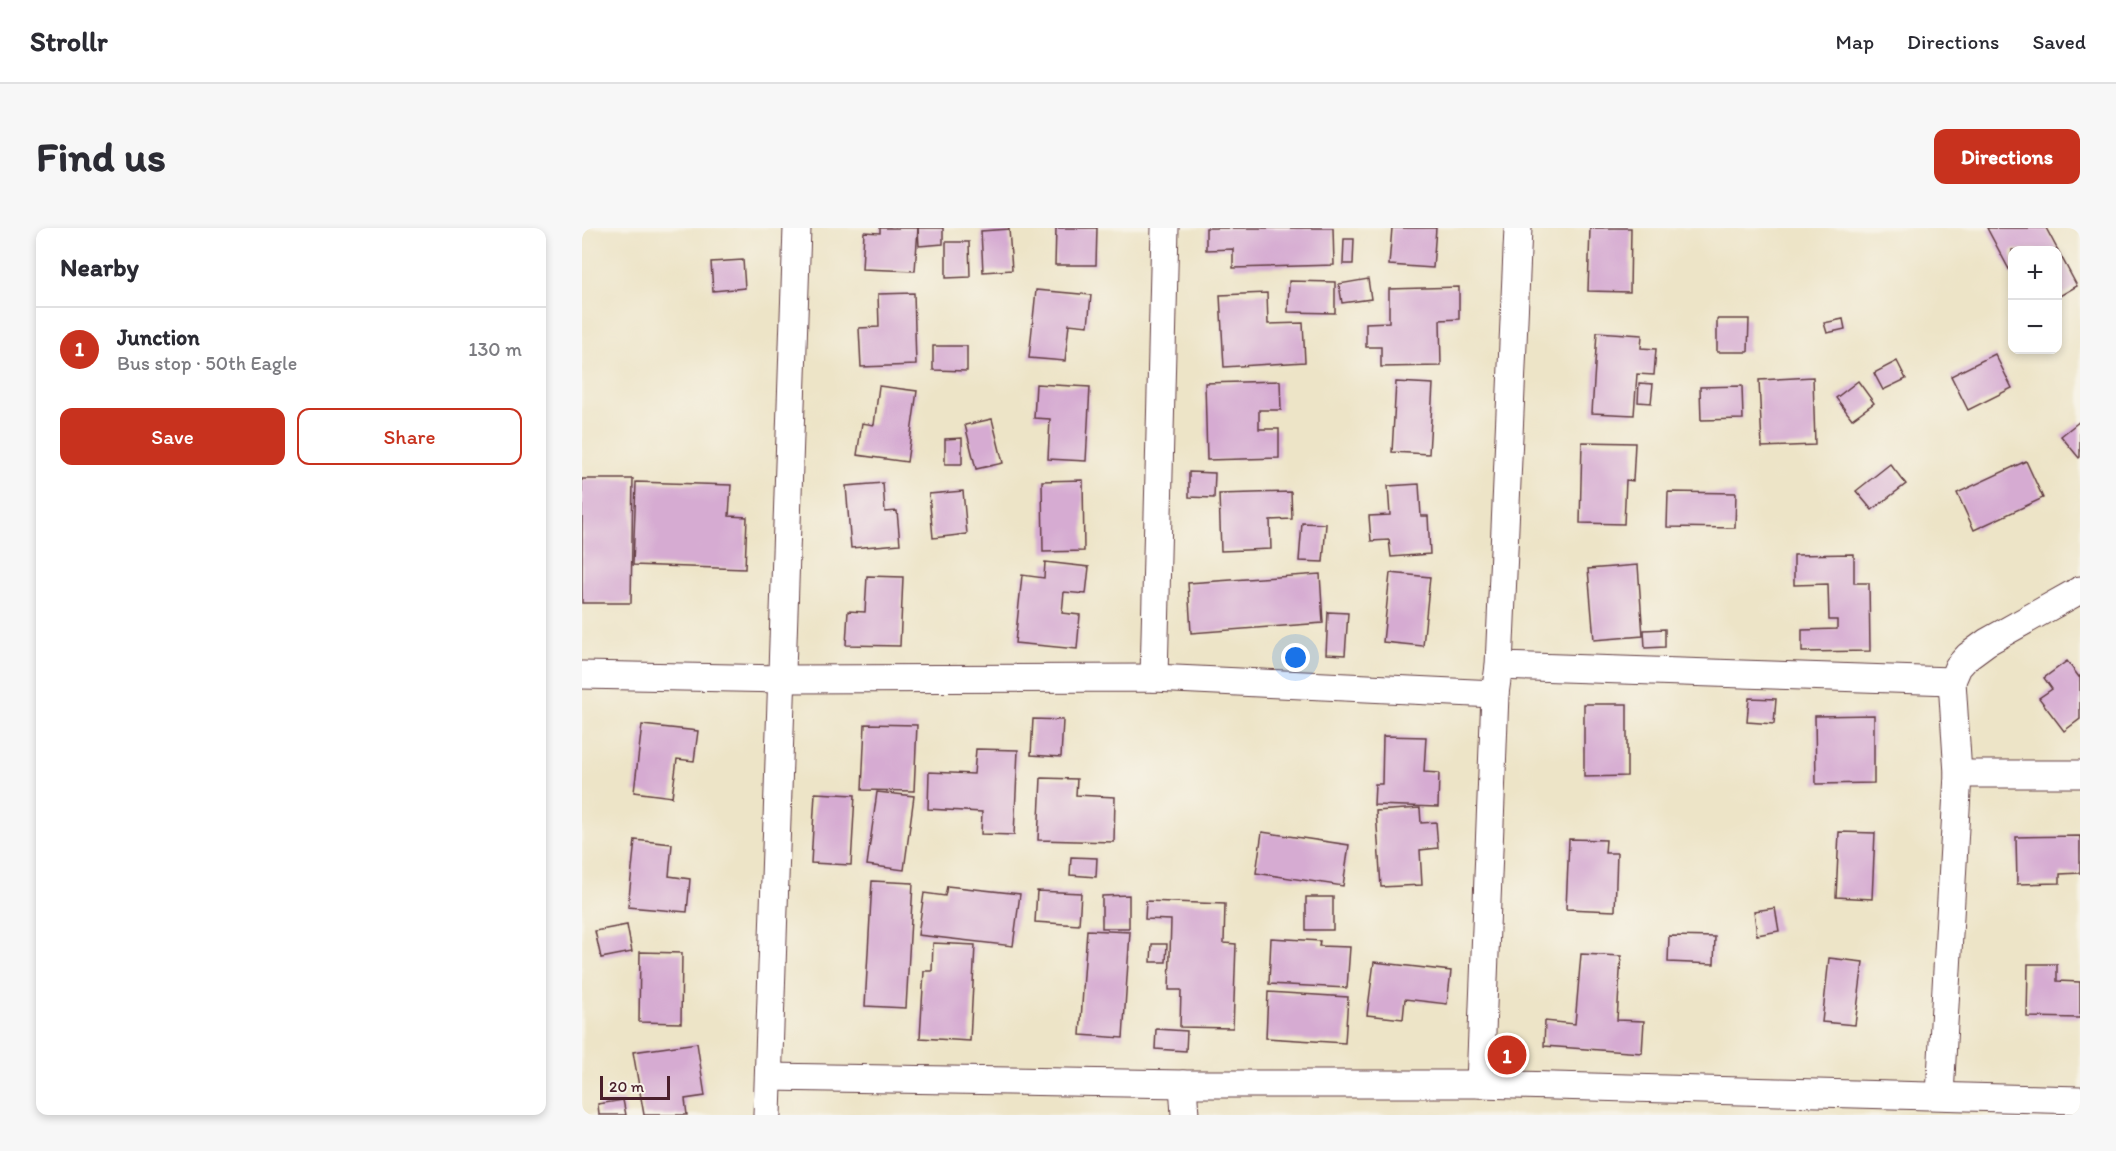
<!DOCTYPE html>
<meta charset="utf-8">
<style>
:root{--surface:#fff;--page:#f7f7f7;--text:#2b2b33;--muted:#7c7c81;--line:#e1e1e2;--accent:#c8321e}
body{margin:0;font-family:Itim,sans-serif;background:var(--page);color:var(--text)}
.controls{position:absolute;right:18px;top:18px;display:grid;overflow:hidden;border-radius:12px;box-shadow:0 3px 9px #0003}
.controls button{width:54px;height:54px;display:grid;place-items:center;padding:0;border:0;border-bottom:2px solid var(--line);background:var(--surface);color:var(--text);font:30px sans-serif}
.scale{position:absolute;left:18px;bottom:15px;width:70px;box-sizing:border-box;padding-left:6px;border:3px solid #4a1f2b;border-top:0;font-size:16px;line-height:21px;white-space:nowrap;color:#4a1f2b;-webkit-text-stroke:4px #f7f3e8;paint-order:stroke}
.you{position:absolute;left:714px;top:430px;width:21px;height:21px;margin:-15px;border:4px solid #fff;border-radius:50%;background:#1a73e8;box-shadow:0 0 0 9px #1a73e833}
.badge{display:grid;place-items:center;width:39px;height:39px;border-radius:50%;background:var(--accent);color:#fff;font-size:20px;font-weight:700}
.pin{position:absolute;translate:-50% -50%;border:3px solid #fff;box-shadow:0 2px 6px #0006}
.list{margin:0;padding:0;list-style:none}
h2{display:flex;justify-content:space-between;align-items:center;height:78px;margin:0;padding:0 24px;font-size:26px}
h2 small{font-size:20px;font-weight:400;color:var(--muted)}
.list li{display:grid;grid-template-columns:39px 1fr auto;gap:18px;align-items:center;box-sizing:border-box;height:84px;padding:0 24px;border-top:2px solid var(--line)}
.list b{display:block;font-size:22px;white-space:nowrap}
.list p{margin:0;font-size:20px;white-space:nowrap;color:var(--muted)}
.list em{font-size:20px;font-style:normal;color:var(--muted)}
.actions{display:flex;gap:12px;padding:18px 24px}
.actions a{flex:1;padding:14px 0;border:2px solid var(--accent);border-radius:12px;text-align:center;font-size:21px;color:var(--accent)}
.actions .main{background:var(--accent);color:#fff}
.map{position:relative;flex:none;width:1498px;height:887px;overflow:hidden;border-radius:12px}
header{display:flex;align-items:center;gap:36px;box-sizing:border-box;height:84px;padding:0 30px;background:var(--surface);border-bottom:2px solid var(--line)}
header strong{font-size:28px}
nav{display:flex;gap:33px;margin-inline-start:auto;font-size:21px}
.intro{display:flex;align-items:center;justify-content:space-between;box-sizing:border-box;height:144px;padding:0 36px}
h1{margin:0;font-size:42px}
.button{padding:15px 27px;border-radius:12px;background:var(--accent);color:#fff;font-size:21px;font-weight:700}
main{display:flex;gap:36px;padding:0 36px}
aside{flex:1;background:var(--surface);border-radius:12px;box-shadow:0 3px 9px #0003}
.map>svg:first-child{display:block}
.building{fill:#d6abd2}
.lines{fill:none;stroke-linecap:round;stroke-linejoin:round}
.street-casing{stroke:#623d42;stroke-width:29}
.street{stroke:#fff;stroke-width:27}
</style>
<header>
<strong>Strollr</strong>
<nav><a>Map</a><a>Directions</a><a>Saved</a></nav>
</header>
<div class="intro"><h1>Find us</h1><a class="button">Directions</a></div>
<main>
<aside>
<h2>Nearby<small></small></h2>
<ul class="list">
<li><span class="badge">1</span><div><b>Junction</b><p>Bus stop · 50th Eagle</p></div><em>130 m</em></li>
</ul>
<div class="actions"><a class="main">Save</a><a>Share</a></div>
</aside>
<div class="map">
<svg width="1498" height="887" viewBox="0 0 1498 887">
<rect width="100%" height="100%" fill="#f7f3e8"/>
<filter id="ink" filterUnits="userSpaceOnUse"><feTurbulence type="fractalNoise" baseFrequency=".0167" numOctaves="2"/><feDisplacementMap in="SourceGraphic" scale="12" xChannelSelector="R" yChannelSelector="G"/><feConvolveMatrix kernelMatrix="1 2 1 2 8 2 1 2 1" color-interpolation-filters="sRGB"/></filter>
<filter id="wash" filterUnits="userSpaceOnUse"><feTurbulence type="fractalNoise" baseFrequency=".008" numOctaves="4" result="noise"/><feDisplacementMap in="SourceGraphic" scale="24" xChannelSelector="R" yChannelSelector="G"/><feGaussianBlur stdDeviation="1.35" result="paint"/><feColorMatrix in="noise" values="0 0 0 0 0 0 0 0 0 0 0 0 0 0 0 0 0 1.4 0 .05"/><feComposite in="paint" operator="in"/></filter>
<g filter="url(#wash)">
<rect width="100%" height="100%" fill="#ede4c7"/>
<g id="blocks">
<g class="building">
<polygon points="298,0 336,0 333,43 280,41 282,4 298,5"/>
<polygon points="336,0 361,0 361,16 337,18"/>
<polygon points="474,0 515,0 514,37 473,37"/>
<polygon points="624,0 751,0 752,37 651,40 651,21 624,22"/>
<polygon points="810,0 854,0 851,40 807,37"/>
<polygon points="1008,0 1049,0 1048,64 1006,63"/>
<polygon points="1405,0 1464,0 1495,58 1476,69 1476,22 1430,22 1430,47"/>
<polygon points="427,1 430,42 401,44 399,3"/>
<polygon points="762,11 772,11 771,36 761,36"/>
<polygon points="364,14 387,14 388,49 364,50"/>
<polygon points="161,32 163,60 131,63 129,34"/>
<polygon points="786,51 789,71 760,75 757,56"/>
<polygon points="707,53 753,54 753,85 706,84"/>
<polygon points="877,59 877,91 858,92 859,138 799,139 799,119 784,119 784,95 807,94 807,61"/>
<polygon points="454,62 509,67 506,98 487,96 483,133 447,130"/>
<polygon points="332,65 334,137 279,139 277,100 297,99 296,66"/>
<polygon points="685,65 686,96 721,95 723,134 642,139 638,67"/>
<polygon points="1135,91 1167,91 1166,124 1135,124"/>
<polygon points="1261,91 1263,101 1245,105 1242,95"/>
<polygon points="1015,104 1060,107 1059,120 1074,121 1072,147 1055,146 1052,187 1010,185"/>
<polygon points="351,118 385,118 385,143 351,142"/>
<polygon points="1413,126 1430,160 1386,182 1369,148"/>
<polygon points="1315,133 1324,151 1301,162 1292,145"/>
<polygon points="1231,149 1233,217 1180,219 1177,152"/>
<polygon points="698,153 699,182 677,182 677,201 697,201 697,230 625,232 623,155"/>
<polygon points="1276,153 1292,175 1270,191 1254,170"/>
<polygon points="814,154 851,156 847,226 810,224"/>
<polygon points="1057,155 1071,156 1069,175 1056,174"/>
<polygon points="454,156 508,159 504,233 466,231 468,191 452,190"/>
<polygon points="297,158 335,163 325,234 275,227 280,195 292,197"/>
<polygon points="1160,158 1161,191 1119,192 1118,159"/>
<polygon points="410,191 421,235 394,241 383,197"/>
<polygon points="1498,193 1498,229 1497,230 1479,208"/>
<polygon points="380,210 380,236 363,236 363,211"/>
<polygon points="1000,214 1053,215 1051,253 1044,252 1042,296 998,295"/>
<polygon points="1444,233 1461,270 1392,302 1375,265"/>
<polygon points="1308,236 1324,256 1290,282 1274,263"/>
<polygon points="607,244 633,245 632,270 607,269"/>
<polygon points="0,251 51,251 49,375 0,375"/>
<polygon points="501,252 502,323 461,324 460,253"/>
<polygon points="54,254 149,257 147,288 165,289 163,341 51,337"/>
<polygon points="301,255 303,284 315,283 318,316 269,320 264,258"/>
<polygon points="837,256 839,288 846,288 848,326 809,329 807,312 789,313 787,288 808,287 806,258"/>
<polygon points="381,263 385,306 351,310 347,266"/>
<polygon points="709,264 710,291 688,292 689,321 639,323 637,266"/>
<polygon points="1086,264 1154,265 1153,300 1085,299"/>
<polygon points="720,295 744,296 741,334 717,333"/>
<polygon points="1272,326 1272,355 1287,355 1288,423 1220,424 1220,402 1255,401 1255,392 1247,392 1246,356 1212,357 1212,327"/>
<polygon points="463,334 507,339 504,366 482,364 480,385 498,387 495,421 433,415 440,347 462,350"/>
<polygon points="1056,337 1061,408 1012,412 1006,341"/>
<polygon points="808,345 848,349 841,418 801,414"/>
<polygon points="738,346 741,395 609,405 606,355"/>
<polygon points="285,348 321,349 318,418 264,417 266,383 283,384"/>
<polygon points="746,384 766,385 763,427 744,426"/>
<polygon points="1083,401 1083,419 1063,420 1062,402"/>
<polygon points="1485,433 1497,449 1498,448 1498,491 1482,503 1457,470 1470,461 1462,450"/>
<polygon points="1167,470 1194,471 1192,496 1165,494"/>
<polygon points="1002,476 1045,476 1045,548 1002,549"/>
<polygon points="1292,487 1292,555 1234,556 1233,488"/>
<polygon points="451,491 481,492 479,529 449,527"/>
<polygon points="283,496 335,497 332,563 280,562"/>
<polygon points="60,497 116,503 112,533 95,531 90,569 52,564"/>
<polygon points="801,508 844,509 842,544 857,545 856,579 792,577 793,556 800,556"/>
<polygon points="394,521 436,522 432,607 399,606 400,584 346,581 347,544 392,546"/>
<polygon points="459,550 495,551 494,567 533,569 532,614 456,612"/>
<polygon points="295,564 332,568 322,642 285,637"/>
<polygon points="233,565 273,567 269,637 229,635"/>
<polygon points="838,580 839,595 854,594 856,620 838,622 840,657 799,659 794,583"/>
<polygon points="680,604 767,617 761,658 674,645"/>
<polygon points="1257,604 1293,605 1290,671 1254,669"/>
<polygon points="1498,608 1498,645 1478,646 1478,655 1435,656 1434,609"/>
<polygon points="987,611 1024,612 1023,625 1035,625 1033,683 984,681"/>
<polygon points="53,612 90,616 87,648 108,651 105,684 46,679"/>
<polygon points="489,629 515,630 514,649 488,647"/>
<polygon points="290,653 331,655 324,780 283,778"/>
<polygon points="365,658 438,666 431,718 336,707 342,665 363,668"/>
<polygon points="455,663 499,665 497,697 453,694"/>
<polygon points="547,667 547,700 520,700 520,668"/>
<rect x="724" y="669" width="27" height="33"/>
<polygon points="564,673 643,676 642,715 654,716 651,800 598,799 599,762 587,762 589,692 563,691"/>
<polygon points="1193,680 1197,703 1175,707 1172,683"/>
<polygon points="45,697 50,724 19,730 13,703"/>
<polygon points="505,702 548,704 541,810 498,807"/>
<polygon points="1087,708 1133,709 1132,736 1086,734"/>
<polygon points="689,710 738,713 737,718 768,719 765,760 687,756"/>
<polygon points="351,715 393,717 388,813 338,810 342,743 350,743"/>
<polygon points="570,716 585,716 584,734 569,734"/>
<polygon points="58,724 100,725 99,795 57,794"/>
<polygon points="999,726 1039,728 1035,792 1062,793 1060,825 962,818 963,793 993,796"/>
<polygon points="1247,730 1281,734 1273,797 1240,794"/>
<polygon points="792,734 869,743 865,776 823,771 821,791 785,787"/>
<polygon points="1446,736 1475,736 1475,753 1498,754 1498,790 1445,789"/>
<polygon points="686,764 766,769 763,815 684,810"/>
<polygon points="574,801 605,803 604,823 573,821"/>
<polygon points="115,815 123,868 103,871 105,887 62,887 51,824"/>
<polygon points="41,872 44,887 17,887 16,876"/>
</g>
</g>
</g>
<g filter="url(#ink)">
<use href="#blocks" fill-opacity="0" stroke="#623d42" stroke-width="1.5"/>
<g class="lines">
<defs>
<g id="street">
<polyline points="917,438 1370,453"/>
<polyline points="0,447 199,451 572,450 913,466"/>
<polyline points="572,450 583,0"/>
<polyline points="1376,546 1498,546"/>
<polyline points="187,849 601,856 898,856 1498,872"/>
<polyline points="601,856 603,887"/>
<polyline points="898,856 913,466 917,438 936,0"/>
<polyline points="1358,867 1376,546 1370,453 1376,439 1386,428 1405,414 1498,362"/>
<polyline points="185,887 215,0"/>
</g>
</defs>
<use href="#street" class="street-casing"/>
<use href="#street" class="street"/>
</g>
</g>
</svg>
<div class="controls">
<button>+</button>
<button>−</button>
</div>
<div class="scale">20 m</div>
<div class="you"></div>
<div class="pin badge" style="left:925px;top:827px">1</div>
</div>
</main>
